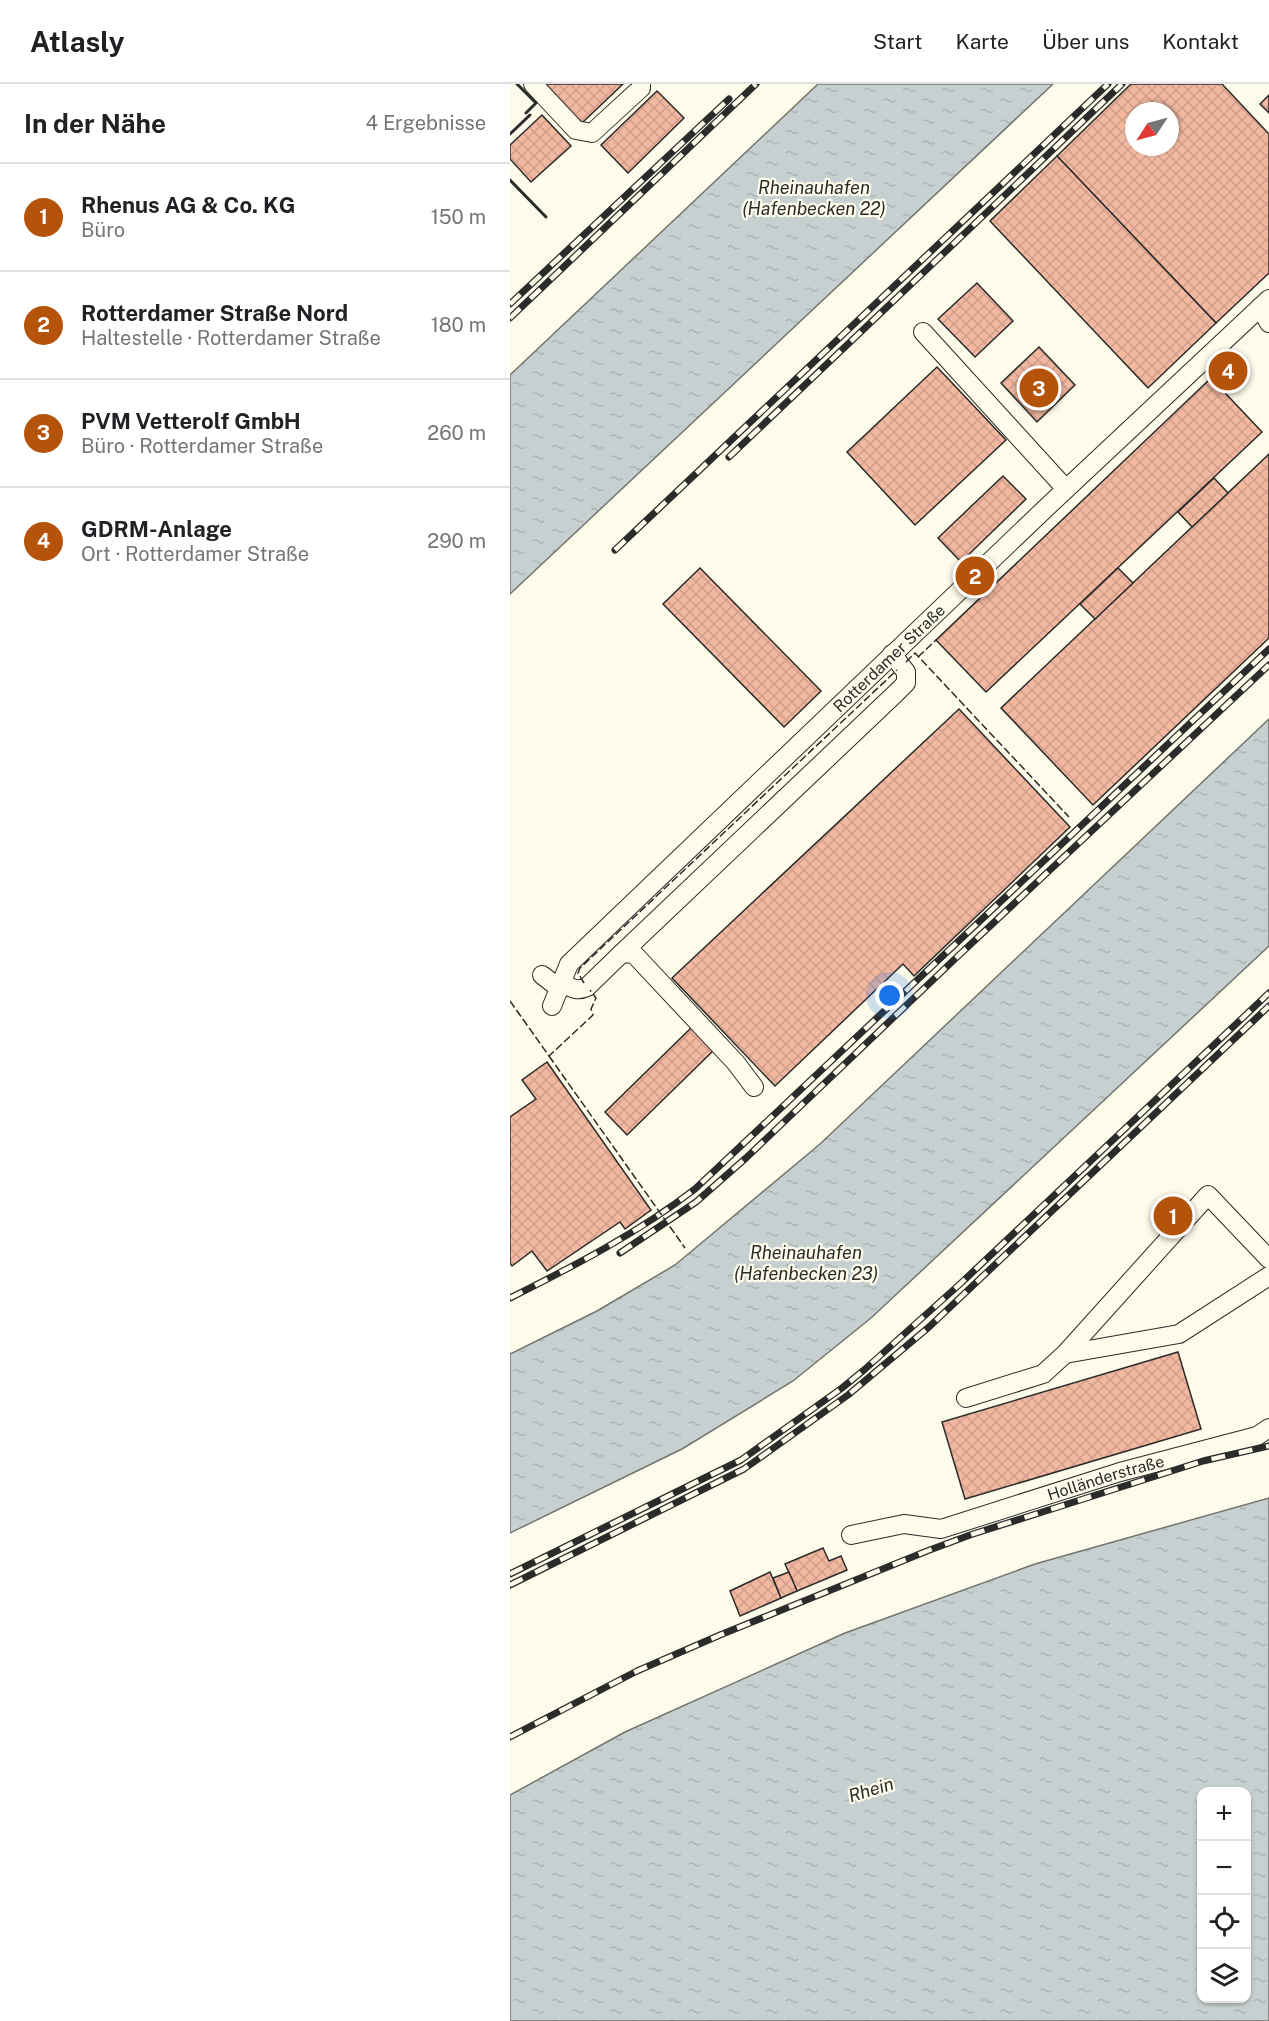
<!DOCTYPE html>
<html lang="de">
<meta charset="utf-8">
<style>
:root{--surface:#fff;--page:#f6f6f6;--text:#202124;--muted:#757577;--line:#e0e0e0;--accent:#b45309}
body{margin:0;font-family:"Public Sans",sans-serif;background:var(--page);color:var(--text)}
.controls{position:absolute;right:18px;bottom:18px;display:grid;overflow:hidden;border-radius:12px;box-shadow:0 2px 4px #0004}
.controls button{width:54px;height:54px;display:grid;place-items:center;padding:0;border:0;border-bottom:2px solid var(--line);background:var(--surface);color:var(--text);font:30px sans-serif}
.compass{position:absolute;left:615px;top:18px;width:54px;height:54px;border-radius:50%;background:var(--surface);box-shadow:0 2px 4px #0004;rotate:234deg}
.you{position:absolute;left:380px;top:912px;width:21px;height:21px;margin:-15px;border:4px solid #fff;border-radius:50%;background:#1a73e8;box-shadow:0 0 0 9px #1a73e833}
.badge{display:grid;place-items:center;width:39px;height:39px;border-radius:50%;background:var(--accent);color:#fff;font-size:20px;font-weight:700}
.pin{position:absolute;translate:-50% -50%;border:3px solid #fff;box-shadow:0 2px 6px #0006}
.list{margin:0;padding:0;list-style:none}
h2{display:flex;justify-content:space-between;align-items:center;height:78px;margin:0;padding:0 24px;font-size:26px}
h2 small{font-size:20px;font-weight:400;color:var(--muted)}
.list li{display:grid;grid-template-columns:39px 1fr auto;gap:18px;align-items:center;box-sizing:border-box;height:108px;padding:0 24px;border-top:2px solid var(--line)}
.list b{display:block;font-size:22px;white-space:nowrap}
.list p{margin:0;font-size:20px;white-space:nowrap;color:var(--muted)}
.list em{font-size:20px;font-style:normal;color:var(--muted)}
.icon{flex:none;width:33px;height:33px;fill:none;stroke:currentColor;stroke-width:2;stroke-linecap:round;stroke-linejoin:round}
.map{position:relative;flex:none;width:759px;height:1937px;overflow:hidden}
header{display:flex;align-items:center;gap:36px;box-sizing:border-box;height:84px;padding:0 30px;background:var(--surface);border-bottom:2px solid var(--line)}
header strong{font-size:28px}
nav{display:flex;gap:33px;margin-inline-start:auto;font-size:21px}
main{display:flex}
aside{flex:1;background:var(--surface)}
.map>svg:first-child{display:block}
.water{fill:url(#water-ripples);stroke:#74746e;stroke-width:1.5;fill-rule:evenodd}
.building{fill:url(#building-cross-hatch);stroke:#2b2b2b;stroke-width:1.5;fill-rule:evenodd}
.lines{fill:none;stroke-linecap:round;stroke-linejoin:round}
.minor-casing{stroke:#2b2b2b;stroke-width:20}
.minor{stroke:#fdfbea;stroke-width:18}
.rail-casing{stroke:#2b2b2b;stroke-width:7}
.rail{stroke:#fdfbea;stroke-width:4.5;stroke-dasharray:14;stroke-linecap:butt}
.fence{stroke:#2b2b2b;stroke-width:1.5;stroke-dasharray:8 3;stroke-linecap:butt}
.wall{stroke:#2b2b2b;stroke-width:3}
.labels{text-anchor:middle;stroke-width:4.5;stroke-linejoin:round;paint-order:stroke}
.street-label{font-size:16px;fill:#2b2b2b;stroke:#fdfbea}
.water-label{font-size:18px;font-style:italic;fill:#2b2b2b;stroke:#fdfbea}
</style>
<header>
<strong>Atlasly</strong>
<nav><a>Start</a><a>Karte</a><a>Über uns</a><a>Kontakt</a></nav>
</header>
<main>
<aside>
<h2>In der Nähe<small>4 Ergebnisse</small></h2>
<ul class="list">
<li><span class="badge">1</span><div><b>Rhenus AG &amp; Co. KG</b><p>Büro</p></div><em>150 m</em></li>
<li><span class="badge">2</span><div><b>Rotterdamer Straße Nord</b><p>Haltestelle · Rotterdamer Straße</p></div><em>180 m</em></li>
<li><span class="badge">3</span><div><b>PVM Vetterolf GmbH</b><p>Büro · Rotterdamer Straße</p></div><em>260 m</em></li>
<li><span class="badge">4</span><div><b>GDRM-Anlage</b><p>Ort · Rotterdamer Straße</p></div><em>290 m</em></li>
</ul>
</aside>
<div class="map">
<svg width="759" height="1937" viewBox="0 0 759 1937">
<defs>
<pattern id="water-ripples" width="26" height="14" patternUnits="userSpaceOnUse" patternTransform="scale(1.5)"><rect width="26" height="14" fill="#c7d0d0"/><path d="M2 4q2-2 4 0t4 0M15 11q2-2 4 0t4 0" fill="none" stroke="#abb3b3"/></pattern>
<pattern id="building-cross-hatch" width="8" height="8" patternUnits="userSpaceOnUse" patternTransform="scale(1.5)"><rect width="8" height="8" fill="#f2b8a0"/><path d="M0 0l8 8M0 8l8-8" fill="none" stroke="#d09e8a"/></pattern>
</defs>
<rect width="100%" height="100%" fill="#fdfbea"/>
<g class="water">
<polygon points="308,0 543,0 0,510 0,291"/>
<polygon points="759,635 759,862 361,1234 283,1297 172,1365 0,1449 0,1270 87,1227 165,1181 310,1060"/>
<path d="M759,1414V1937H0V1711L115,1648L335,1549L525,1480ZM692,1708H736V1914H692Z"/>
</g>
<g class="building">
<polygon points="34,0 113,0 72,39"/>
<path d="M621,0H712L759,50V189L706,239L547,72ZM624,27H660V63H624Z"/>
<polygon points="147,7 174,34 118,89 91,61"/>
<polygon points="759,11 759,29 750,20"/>
<polygon points="32,31 61,62 21,98 0,75 0,61"/>
<polygon points="547,72 706,239 638,304 480,137"/>
<polygon points="467,199 503,237 465,273 428,235"/>
<polygon points="529,263 565,301 527,338 491,299"/>
<polygon points="720,281 724,285 716,293 712,289"/>
<polygon points="427,283 496,356 405,441 337,368"/>
<polygon points="701,294 752,348 476,608 426,556"/>
<polygon points="759,370 759,554 583,721 491,624"/>
<polygon points="493,392 516,415 451,478 428,454"/>
<polygon points="704,394 718,409 682,443 668,428"/>
<polygon points="190,484 311,607 274,643 153,520"/>
<polygon points="608,484 623,499 585,535 570,520"/>
<polygon points="449,625 560,743 404,892 393,880 265,1002 162,894"/>
<polygon points="183,942 205,965 117,1051 95,1028"/>
<polygon points="37,978 141,1126 115,1145 110,1138 37,1187 22,1167 2,1182 0,1179 0,1033 26,1015 12,996"/>
<polygon points="668,1268 691,1345 455,1415 432,1338"/>
<polygon points="313,1464 319,1477 331,1472 337,1486 287,1507 275,1480"/>
<polygon points="260,1488 271,1514 230,1532 220,1507"/>
<polygon points="279,1488 287,1507 271,1514 263,1494"/>
</g>
<g class="lines">
<defs>
<g id="minor">
<polyline points="23,0 66,46 82,49 131,4 131,0"/>
<polyline points="750,223 759,239"/>
<polyline points="413,248 556,405"/>
<polyline points="112,869 386,609 396,599 396,588 382,570"/>
<polyline points="32,891 50,905"/>
<path d="M52,899C62,904 67,908 77,903L112,869L124,870L226,979L244,1003"/>
<path id="s1" d="M42,922L59,880L537,423L759,215"/>
<polyline points="555,1270 669,1250 759,1192"/>
<polyline points="456,1314 533,1290 555,1270 698,1111 759,1175"/>
<path id="s2" d="M341,1451L394,1440L431,1445L610,1388L747,1352L759,1344"/>
</g>
</defs>
<use href="#minor" class="minor-casing"/>
<use href="#minor" class="minor"/>
<defs>
<g id="rail">
<polyline points="0,220 219,15"/>
<polyline points="0,234 246,0"/>
<polyline points="219,373 612,0"/>
<polyline points="105,466 598,0"/>
<polyline points="110,1169 186,1118 236,1074 447,873 759,581"/>
<path d="M0,1214C64,1182 128,1149 185,1105L759,565"/>
<polyline points="0,1490 231,1376 332,1304 354,1286 450,1200 759,909"/>
<polyline points="0,1501 234,1385 338,1311 419,1243 759,922"/>
<polyline points="0,1653 127,1587 210,1551 417,1467 460,1451 693,1377 759,1362"/>
</g>
</defs>
<use href="#rail" class="rail-casing"/>
<use href="#rail" class="rail"/>
<g class="fence">
<polyline points="408,573 426,556"/>
<polyline points="396,578 405,569 559,733"/>
<polyline points="74,899 68,889 70,884 387,586"/>
<polyline points="0,917 39,972 83,931 81,925 86,914 80,906"/>
<polyline points="39,972 175,1164"/>
</g>
<g class="wall">
<polyline points="7,0 26,19 16,29"/>
<polyline points="0,50 20,31"/>
<polyline points="0,96 36,133"/>
</g>
</g>
<g class="labels">
<g class="street-label">
<text dy="6" stroke="none"><textPath href="#s1" startOffset="488">Rotterdamer Straße</textPath></text>
<text dy="6" stroke="none"><textPath href="#s2" startOffset="264">Holländerstraße</textPath></text>
</g>
<g class="water-label">
<text x="304" y="110">Rheinauhafen<tspan x="304" dy="21">(Hafenbecken 22)</tspan></text>
<text x="296" y="1175">Rheinauhafen<tspan x="296" dy="21">(Hafenbecken 23)</tspan></text>
<text transform="translate(361 1706) rotate(-17)" y="6">Rhein</text>
</g>
</g>
</svg>
<div class="controls">
<button>+</button>
<button>−</button>
<button><svg class="icon" aria-label="locate" viewBox="0 0 24 24"><circle cx="12" cy="12" r="6"/><path d="M12 2v4M12 18v4M2 12h4M18 12h4"/></svg></button>
<button><svg class="icon" aria-label="layers" viewBox="0 0 24 24"><path d="M12 4l9 5-9 5-9-5zM3 14l9 5 9-5"/></svg></button>
</div>
<svg class="compass" viewBox="-18 -18 36 36"><path d="M0-13l5 13h-10z" fill="#e53935"/><path d="M0 13l5-13h-10z" fill="#757577"/></svg>
<div class="you"></div>
<div class="pin badge" style="left:663px;top:1132px">1</div>
<div class="pin badge" style="left:465px;top:492px">2</div>
<div class="pin badge" style="left:529px;top:304px">3</div>
<div class="pin badge" style="left:718px;top:287px">4</div>
</div>
</main>
